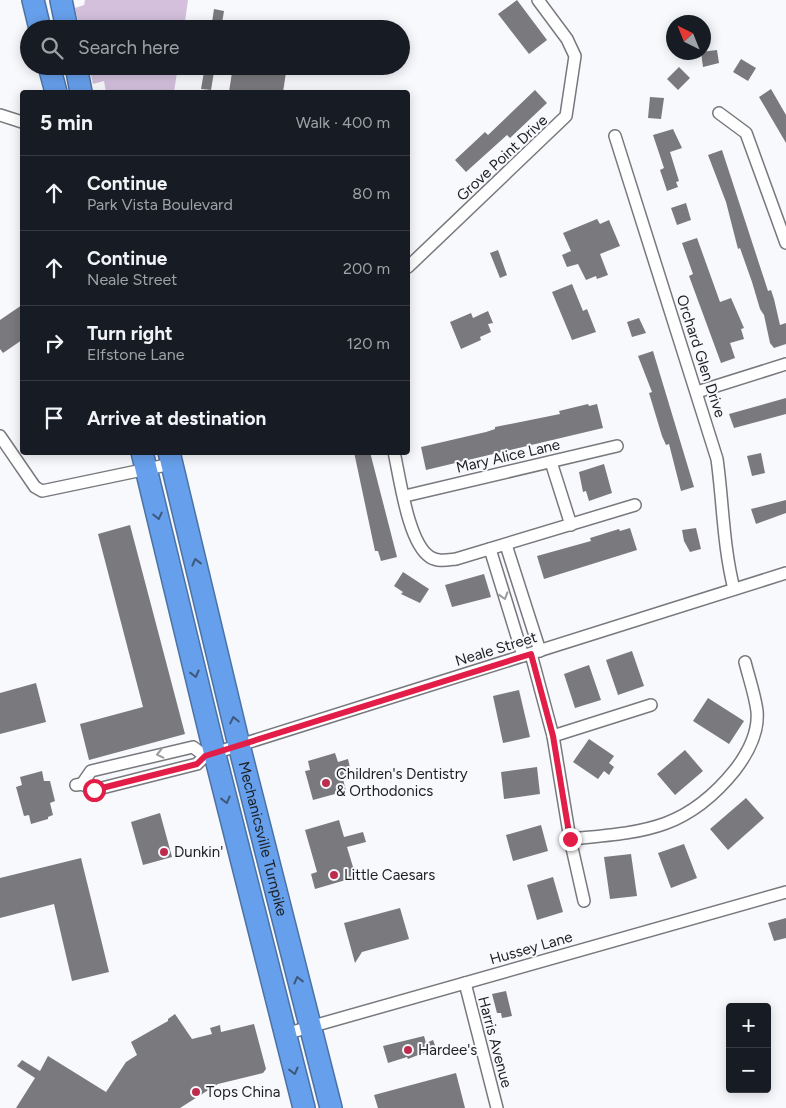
<!DOCTYPE html>
<meta charset="utf-8">
<style>
:root{--surface:#171b24;--page:#242831;--text:#f1f3f6;--muted:#9ea1a6;--line:#363941}
body{margin:0;font-family:Figtree,sans-serif;background:var(--page);color:var(--text)}
.controls{position:absolute;right:15px;bottom:15px;display:grid;overflow:hidden;border-radius:5px;box-shadow:0 2px 12px #0003}
.controls button{width:45px;height:45px;display:grid;place-items:center;padding:0;border:0;border-bottom:1px solid var(--line);background:var(--surface);color:var(--text);font:25px sans-serif}
.compass{position:absolute;left:666px;top:15px;width:45px;height:45px;border-radius:50%;background:var(--surface);box-shadow:0 2px 12px #0003;rotate:317deg}
.stop{position:absolute;width:15px;height:15px;margin:-11px;border:4px solid #e11d48;border-radius:50%;background:#fff}
.stop.end{background:#e11d48;border-color:#fff;box-shadow:0 1px 5px #0008}
.list{margin:0;padding:0;list-style:none}
h2{display:flex;justify-content:space-between;align-items:center;height:65px;margin:0;padding:0 20px;font-size:21px}
h2 small{font-size:16px;font-weight:400;color:var(--muted)}
.list li{display:grid;grid-template-columns:32px 1fr auto;gap:15px;align-items:center;box-sizing:border-box;height:75px;padding:0 20px;border-top:1px solid var(--line)}
.list b{display:block;font-size:19px;white-space:nowrap}
.list p{margin:0;font-size:16px;white-space:nowrap;color:var(--muted)}
.list em{font-size:16px;font-style:normal;color:var(--muted)}
.icon{flex:none;width:28px;height:28px;fill:none;stroke:currentColor;stroke-width:2;stroke-linecap:round;stroke-linejoin:round}
.map{position:relative;flex:none;width:786px;height:1108px;overflow:hidden}
.search{position:absolute;background:var(--surface);box-shadow:0 2px 12px #0003;left:20px;top:20px;width:390px;height:55px;display:flex;align-items:center;gap:12px;box-sizing:border-box;padding:0 18px;border-radius:28px;color:var(--muted);font-size:19px}
.panel{position:absolute;background:var(--surface);box-shadow:0 2px 12px #0003;left:20px;top:90px;width:390px;height:365px;border-radius:5px}
.map>svg:first-child{display:block}
.green{fill:#d4c0dd}
.building{fill:#7a797d}
.lines{fill:none;stroke-linecap:round;stroke-linejoin:round}
.street-casing{stroke:#78797d;stroke-width:14}
.highway-casing{stroke:#4c72a4;stroke-width:24}
.street{stroke:#fff;stroke-width:11}
.highway{stroke:#669feb;stroke-width:21}
.oneway{stroke:#3e587b}
.oneway2{stroke:#999a9a}
.route{stroke:#e11d48;stroke-width:6}
.poi-dot{fill:#bd2c4d;stroke:#f8f9fd;stroke-width:2}
.labels{text-anchor:middle;stroke-width:4;stroke-linejoin:round;paint-order:stroke}
.street-label{font-size:15px;fill:#1d1e1f;stroke:#f8f9fd}
.poi-label{font-size:15px;fill:#1d1e1f;stroke:#f8f9fd;text-anchor:start}
</style>
<div class="map">
<svg width="786" height="1108" viewBox="0 0 786 1108">
<rect width="100%" height="100%" fill="#f8f9fd"/>
<g class="green">
<polygon points="85,0 188,0 184,29 80,29 75,8 84,5"/>
<polygon points="89,66 178,66 174,92 106,92 104,81 93,84"/>
</g>
<g class="building">
<polygon points="517,0 547,40 529,54 498,14"/>
<polygon points="214,9 224,11 221,29 211,29"/>
<polygon points="717,50 719,63 703,67 701,52"/>
<polygon points="741,59 756,68 748,81 733,72"/>
<polygon points="205,66 215,66 211,90 201,89"/>
<polygon points="233,66 287,66 283,92 229,92"/>
<polygon points="679,67 690,78 678,90 667,79"/>
<polygon points="771,89 786,115 786,143 759,97"/>
<polygon points="535,90 547,103 510,138 507,135 466,172 455,160 485,132 488,135"/>
<polygon points="650,97 664,98 661,119 648,118"/>
<polygon points="673,129 682,148 670,152 679,181 676,182 678,187 667,191 660,170 664,168 653,135"/>
<polygon points="722,150 768,291 771,290 774,299 780,325 786,323 786,344 774,348 770,343 764,315 760,309 752,282 740,248 738,249 726,202 708,155"/>
<polygon points="686,203 691,220 677,225 671,208"/>
<polygon points="597,219 600,224 609,220 620,246 600,254 608,275 597,279 596,276 586,280 578,264 567,267 562,255 571,251 563,233"/>
<polygon points="697,238 720,302 731,298 744,328 741,329 744,339 730,343 735,358 721,363 689,276 693,274 682,243"/>
<polygon points="498,250 507,275 500,278 490,253"/>
<polygon points="572,284 583,311 587,309 596,332 572,340 552,292"/>
<polygon points="22,305 22,340 3,353 0,349 0,320"/>
<polygon points="488,311 493,323 488,324 491,332 480,337 481,340 461,349 450,322 471,313 473,318"/>
<polygon points="639,318 646,333 632,337 627,322"/>
<polygon points="653,351 694,487 681,491 669,444 666,445 662,436 649,393 652,392 638,356"/>
<polygon points="786,398 786,414 734,428 729,414"/>
<polygon points="588,404 589,406 597,404 603,428 426,470 421,447 486,432 495,429 495,427 560,414 559,411"/>
<polygon points="354,452 370,452 397,557 381,561 378,551 375,551"/>
<polygon points="761,453 765,473 752,476 747,456"/>
<polygon points="604,464 612,493 589,501 586,491 583,492 579,472"/>
<polygon points="786,500 786,513 756,524 751,509"/>
<polygon points="130,525 185,734 89,760 80,724 143,707 98,534"/>
<polygon points="630,528 637,550 544,579 537,556 591,541 590,538 619,529 620,531"/>
<polygon points="696,528 701,549 690,552 684,541 682,530"/>
<polygon points="403,572 429,589 420,603 401,594 403,592 394,586"/>
<polygon points="484,574 491,597 452,607 445,585"/>
<polygon points="632,651 644,686 618,695 606,660"/>
<polygon points="589,665 601,700 575,708 564,674"/>
<polygon points="36,683 46,722 0,734 0,693"/>
<polygon points="519,690 530,737 503,743 493,696"/>
<polygon points="708,698 744,721 729,744 693,721"/>
<polygon points="589,739 614,756 609,763 614,767 609,775 604,771 598,779 573,762"/>
<polygon points="685,750 703,771 675,795 657,774"/>
<polygon points="335,753 338,762 348,759 351,772 342,775 346,791 313,800 305,771 310,770 308,761"/>
<polygon points="537,767 540,794 504,799 501,772"/>
<polygon points="42,771 44,781 50,781 55,801 50,803 53,815 48,817 48,819 31,824 29,815 24,816 16,787 22,785 20,777"/>
<polygon points="746,798 764,818 728,850 710,829"/>
<polygon points="160,813 172,857 143,865 131,822"/>
<polygon points="339,820 344,837 363,832 366,842 347,847 356,877 315,889 311,874 317,872 305,830"/>
<polygon points="541,825 548,851 513,861 506,835"/>
<polygon points="684,844 697,878 671,888 658,853"/>
<polygon points="631,854 637,896 610,899 604,857"/>
<polygon points="81,858 109,972 72,981 54,904 0,918 0,878"/>
<polygon points="553,877 563,912 537,920 527,885"/>
<polygon points="400,908 409,939 362,952 355,963 344,923"/>
<polygon points="786,918 786,938 774,941 768,923"/>
<polygon points="506,991 512,1016 502,1018 501,1013 497,1013 492,994"/>
<polygon points="175,1014 192,1039 212,1034 210,1028 220,1025 221,1032 254,1024 266,1069 263,1073 218,1084 180,1108 16,1108 35,1078 17,1066 22,1060 40,1071 48,1056 106,1092 126,1062 137,1055 131,1042 168,1021 168,1019"/>
<polygon points="424,1036 426,1043 433,1040 436,1048 408,1059 407,1057 388,1063 383,1046"/>
<polygon points="456,1073 465,1108 378,1108 374,1095"/>
</g>
<g class="lines">
<defs>
<g id="street">
<polyline points="719,113 746,133 786,243"/>
<polyline points="0,115 22,122"/>
<path d="M615,136L717,459C723,502 723,546 734,589"/>
<polyline points="408,267 566,116 575,56 567,39 538,0"/>
<polyline points="697,392 786,364"/>
<polyline points="0,436 35,487 42,491 171,464"/>
<path d="M394,452C400,478 408,543 430,557C438,562 447,560 456,559L635,505"/>
<polyline points="551,462 571,525"/>
<polyline points="405,496 617,446"/>
<polyline points="506,545 540,651"/>
<polyline points="490,549 523,656"/>
<path d="M531,654L553,736L570,839C643,832 686,831 735,770C748,753 759,733 757,711C755,695 749,678 745,662"/>
<polyline points="553,736 651,705"/>
<polyline points="82,784 91,771 193,747 205,756"/>
<polyline points="76,785 82,784 94,790 197,764 205,756 786,573"/>
<polyline points="570,839 584,901"/>
<polyline points="465,983 497,1108"/>
<polyline points="285,1034 786,892"/>
</g>
<g id="highway">
<polyline points="33,0 40,29"/>
<polyline points="61,0 67,29"/>
<polyline points="49,66 56,92"/>
<polyline points="76,66 81,92"/>
<polyline points="142,452 216,759 304,1108"/>
<path id="s1" d="M169,452L239,745L331,1108"/>
</g>
</defs>
<use href="#street" class="street-casing"/>
<use href="#highway" class="highway-casing"/>
<use href="#street" class="street"/>
<use href="#highway" class="highway"/>
</g>
<defs><path id="oneway-chevron" d="M-2-3.5L2.5 0L-2 3.5" fill="none" stroke-width="1.6" stroke-linecap="round" stroke-linejoin="round" transform="scale(1.25)"/></defs>
<g class="oneway">
<use href="#oneway-chevron" transform="translate(158 516) rotate(77)"/>
<use href="#oneway-chevron" transform="translate(196 562) rotate(-104)"/>
<use href="#oneway-chevron" transform="translate(195 674) rotate(76)"/>
<use href="#oneway-chevron" transform="translate(234 720) rotate(-102)"/>
<use href="#oneway-chevron" transform="translate(226 800) rotate(76)"/>
<use href="#oneway-chevron" transform="translate(298 980) rotate(-104)"/>
<use href="#oneway-chevron" transform="translate(294 1071) rotate(76)"/>
</g>
<g class="oneway2">
<use href="#oneway-chevron" transform="translate(504 596) rotate(73)"/>
<use href="#oneway-chevron" transform="translate(160 754) rotate(167)"/>
</g>
<g class="lines">
<polyline class="route" points="94,790 197,764 205,756 531,654 553,736 570,839"/>
</g>
<g class="poi-dot">
<circle cx="326" cy="783" r="5"/>
<circle cx="164" cy="852" r="5"/>
<circle cx="334" cy="875" r="5"/>
<circle cx="408" cy="1050" r="5"/>
<circle cx="196" cy="1092" r="5"/>
</g>
<g class="labels">
<g class="street-label">
<text transform="translate(502 158) rotate(-43)" y="5">Grove Point Drive</text>
<text transform="translate(701 356) rotate(72)" y="5">Orchard Glen Drive</text>
<text transform="translate(508 456) rotate(-13)" y="5">Mary Alice Lane</text>
<text transform="translate(496 649) rotate(-17)" y="5">Neale Street</text>
<text dy="5" stroke="none"><textPath href="#s1" startOffset="398">Mechanicsville Turnpike</textPath></text>
<text transform="translate(531 948) rotate(-16)" y="5">Hussey Lane</text>
<text transform="translate(495 1042) rotate(75)" y="5">Harris Avenue</text>
</g>
<g class="poi-label">
<text x="336" y="779">Children's Dentistry<tspan x="336" dy="17">&amp; Orthodonics</tspan></text>
<text x="174" y="857">Dunkin'</text>
<text x="344" y="880">Little Caesars</text>
<text x="418" y="1055">Hardee's</text>
<text x="206" y="1097">Tops China</text>
</g>
</g>
</svg>
<div class="controls">
<button>+</button>
<button>−</button>
</div>
<svg class="compass" viewBox="-18 -18 36 36"><path d="M0-13l5 13h-10z" fill="#e53935"/><path d="M0 13l5-13h-10z" fill="#9ea1a6"/></svg>
<div class="stop" style="left:94px;top:790px"></div>
<div class="stop end" style="left:570px;top:839px"></div>
<div class="search"><svg class="icon" aria-label="search" viewBox="0 0 24 24"><circle cx="10" cy="10" r="6"/><path d="M15 15l6 6"/></svg>Search here</div>
<section class="panel">
<h2>5 min<small>Walk · 400 m</small></h2>
<ul class="list">
<li><svg class="icon" aria-label="ahead" viewBox="0 0 24 24"><path d="M12 20V5M6 11l6-6 6 6"/></svg><div><b>Continue</b><p>Park Vista Boulevard</p></div><em>80 m</em></li>
<li><svg class="icon" aria-label="ahead" viewBox="0 0 24 24"><path d="M12 20V5M6 11l6-6 6 6"/></svg><div><b>Continue</b><p>Neale Street</p></div><em>200 m</em></li>
<li><svg class="icon" aria-label="right" viewBox="0 0 24 24"><path d="M7 20v-9h11M14 6l5 5-5 5"/></svg><div><b>Turn right</b><p>Elfstone Lane</p></div><em>120 m</em></li>
<li><svg class="icon" aria-label="arrive" viewBox="0 0 24 24"><path d="M6 21V4h12l-3 4 3 4H6"/></svg><div><b>Arrive at destination</b></div></li>
</ul>
</section>
</div>
